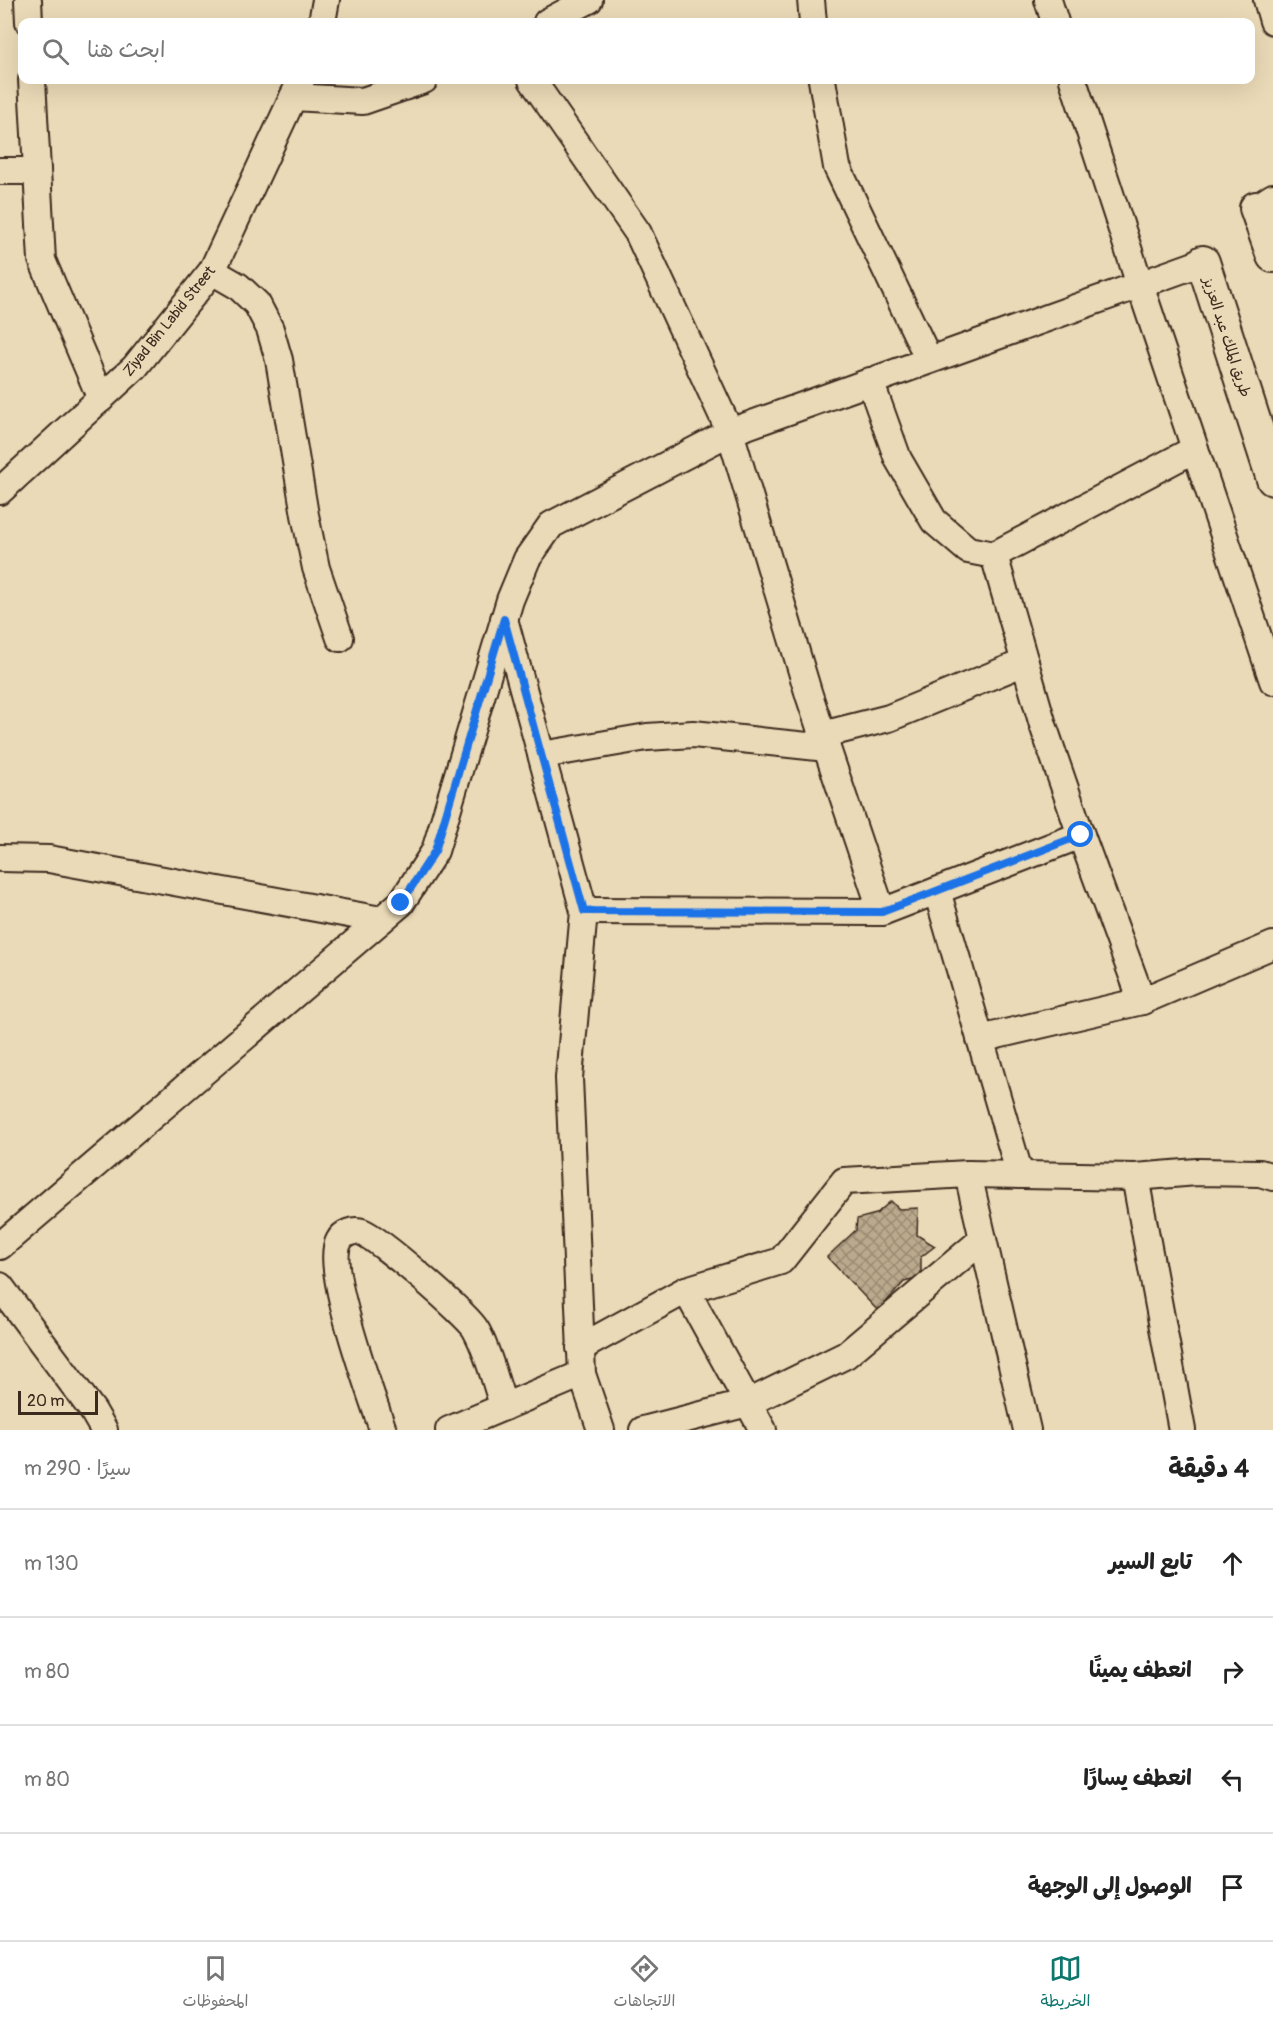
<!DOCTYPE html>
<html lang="ar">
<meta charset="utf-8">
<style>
:root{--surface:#fff;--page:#f2f2f2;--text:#222;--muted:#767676;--line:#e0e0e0;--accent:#0f766e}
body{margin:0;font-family:Pangolin,"Playpen Sans Arabic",sans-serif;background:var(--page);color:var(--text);direction:rtl}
.scale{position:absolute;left:18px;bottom:15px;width:80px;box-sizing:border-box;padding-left:6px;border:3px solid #3b2a1e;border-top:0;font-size:16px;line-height:21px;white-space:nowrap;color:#3b2a1e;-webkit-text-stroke:4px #ebdab7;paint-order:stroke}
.stop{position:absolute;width:18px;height:18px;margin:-14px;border:4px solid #1a73e8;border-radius:50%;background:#fff}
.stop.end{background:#1a73e8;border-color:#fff;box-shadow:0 2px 6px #0008}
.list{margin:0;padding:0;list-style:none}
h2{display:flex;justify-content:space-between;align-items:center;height:78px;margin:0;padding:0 24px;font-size:26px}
h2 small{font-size:20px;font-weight:400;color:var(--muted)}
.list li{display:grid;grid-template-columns:39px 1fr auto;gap:18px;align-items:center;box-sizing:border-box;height:108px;padding:0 24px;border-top:2px solid var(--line)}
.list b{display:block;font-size:22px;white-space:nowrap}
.list em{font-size:20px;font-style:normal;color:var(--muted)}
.icon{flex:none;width:33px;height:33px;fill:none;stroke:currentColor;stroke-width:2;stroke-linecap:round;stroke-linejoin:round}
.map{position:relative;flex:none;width:1273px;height:1430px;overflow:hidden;direction:ltr}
.search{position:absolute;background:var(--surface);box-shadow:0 6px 24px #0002;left:18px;right:18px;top:18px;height:66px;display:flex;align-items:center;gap:15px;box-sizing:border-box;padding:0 21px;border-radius:12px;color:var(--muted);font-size:22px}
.sheet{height:510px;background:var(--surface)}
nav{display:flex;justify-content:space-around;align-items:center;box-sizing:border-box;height:84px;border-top:2px solid var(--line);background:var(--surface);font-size:16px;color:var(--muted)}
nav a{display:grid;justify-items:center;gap:3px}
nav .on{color:var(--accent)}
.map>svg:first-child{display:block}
.building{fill:url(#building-cross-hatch);stroke:#3b2a1e;stroke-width:1.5}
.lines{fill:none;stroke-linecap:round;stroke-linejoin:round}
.minor-casing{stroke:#3b2a1e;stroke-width:30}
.major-casing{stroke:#3b2a1e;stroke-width:36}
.minor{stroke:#ebdab7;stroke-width:26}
.major{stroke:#ebdab7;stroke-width:32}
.route{stroke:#1a73e8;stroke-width:8}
.labels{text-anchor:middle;stroke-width:5;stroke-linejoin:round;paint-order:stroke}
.street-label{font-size:15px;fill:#3b2a1e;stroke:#ebdab7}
</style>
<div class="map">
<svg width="1273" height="1430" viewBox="0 0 1273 1430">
<defs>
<pattern id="building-cross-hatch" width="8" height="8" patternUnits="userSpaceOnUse" patternTransform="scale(1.5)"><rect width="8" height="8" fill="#baa98c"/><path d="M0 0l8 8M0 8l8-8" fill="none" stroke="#988a72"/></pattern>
</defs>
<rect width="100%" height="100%" fill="#ebdab7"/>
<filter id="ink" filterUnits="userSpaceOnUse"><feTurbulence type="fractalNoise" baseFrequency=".0167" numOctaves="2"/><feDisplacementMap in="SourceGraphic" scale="12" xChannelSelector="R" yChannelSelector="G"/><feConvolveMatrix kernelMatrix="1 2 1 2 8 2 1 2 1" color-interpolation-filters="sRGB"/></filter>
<g filter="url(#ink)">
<polygon class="building" points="891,1201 899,1209 918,1208 917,1235 935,1246 921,1257 921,1278 904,1282 878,1311 827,1257 856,1230 857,1219 876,1214"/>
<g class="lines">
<defs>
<g id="minor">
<polyline points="28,0 29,22"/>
<polyline points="811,0 813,22"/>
<polyline points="1048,0 1055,22"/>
<polyline points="1267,0 1273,21"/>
<polyline points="322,22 326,0"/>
<polyline points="547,22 589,0"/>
<polyline points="32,80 42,260 101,399"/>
<polyline points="532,80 638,233 730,432 809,695 882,912"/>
<polyline points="822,80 837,167 929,360"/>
<polyline points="1073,80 1140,285 1273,681"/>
<polyline points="293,97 363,101 424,80"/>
<polyline points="0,171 37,171"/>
<polyline points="1256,208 1273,197"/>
<polyline points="212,271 238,286 257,304 270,329 279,360 305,515 316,568 340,638"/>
<polyline points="870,381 898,459 934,521 968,550 994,555 1195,449"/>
<polyline points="0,491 135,367 212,271 301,80"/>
<polyline points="994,555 1043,725 1081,835 1142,1001"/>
<polyline points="504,619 584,911 569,1078 582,1374 601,1430"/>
<polyline points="822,735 889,718 1025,662"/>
<polyline points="542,755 647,737 693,734 827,748"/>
<polyline points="0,858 49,859 381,920"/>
<polyline points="937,891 1020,1175"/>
<polyline points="584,911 882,912 1081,835"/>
<polyline points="980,1039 1142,1001 1273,945"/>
<polyline points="968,1174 1027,1430"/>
<polyline points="1135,1177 1182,1430"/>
<polyline points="0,1246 401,903 435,851 510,600 527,559 551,525 730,432 1203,262"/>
<polyline points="0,1286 93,1411 104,1430"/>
<polyline points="686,1290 763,1430"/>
<polyline points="580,1348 686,1290 781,1261 844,1181 968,1174 1135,1177 1197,1172 1260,1173 1273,1177"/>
<path d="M383,1430C372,1397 324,1268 339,1241C343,1233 354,1229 362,1232C378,1238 468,1315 476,1330C489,1353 495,1382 504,1407"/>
<polyline points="449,1430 582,1374"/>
<polyline points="643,1430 748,1403 846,1355 983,1239"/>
</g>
<g id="major">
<polyline points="1256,208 1273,256"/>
<polyline points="1203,262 1273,479"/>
</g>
</defs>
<use href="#minor" class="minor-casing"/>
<use href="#major" class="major-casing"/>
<use href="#minor" class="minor"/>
<use href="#major" class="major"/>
</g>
</g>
<g class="lines" filter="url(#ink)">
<polyline class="route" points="401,903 435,851 504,619 584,911 882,912 1081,835"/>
</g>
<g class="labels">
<g class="street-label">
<text transform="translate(169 321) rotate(-51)" y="5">Ziyad Bin Labid Street</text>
<text transform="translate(1227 337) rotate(72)" y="5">طريق الملك عبد العزيز</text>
</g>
</g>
</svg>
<div class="scale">20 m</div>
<div class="stop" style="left:1081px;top:835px"></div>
<div class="stop end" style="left:401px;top:903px"></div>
<div class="search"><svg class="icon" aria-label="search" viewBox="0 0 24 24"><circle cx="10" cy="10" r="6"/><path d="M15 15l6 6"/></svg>ابحث هنا</div>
</div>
<section class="sheet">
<h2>4 دقيقة<small>سيرًا · 290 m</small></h2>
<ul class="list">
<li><svg class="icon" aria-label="ahead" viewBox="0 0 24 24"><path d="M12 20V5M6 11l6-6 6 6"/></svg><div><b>تابع السير</b></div><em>130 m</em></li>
<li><svg class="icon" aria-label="right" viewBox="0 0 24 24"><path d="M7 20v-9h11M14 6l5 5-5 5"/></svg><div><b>انعطف يمينًا</b></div><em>80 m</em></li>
<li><svg class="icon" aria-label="left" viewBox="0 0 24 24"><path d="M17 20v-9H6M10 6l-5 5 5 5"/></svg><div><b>انعطف يسارًا</b></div><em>80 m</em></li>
<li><svg class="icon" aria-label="arrive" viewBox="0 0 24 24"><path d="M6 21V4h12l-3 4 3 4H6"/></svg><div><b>الوصول إلى الوجهة</b></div></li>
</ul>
</section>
<nav>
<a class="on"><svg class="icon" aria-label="map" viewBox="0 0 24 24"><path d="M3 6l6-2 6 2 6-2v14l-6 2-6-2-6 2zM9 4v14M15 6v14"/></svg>الخريطة</a>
<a><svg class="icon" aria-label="directions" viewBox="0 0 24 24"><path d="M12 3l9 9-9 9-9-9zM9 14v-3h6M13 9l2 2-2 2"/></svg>الاتجاهات</a>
<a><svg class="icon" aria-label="saved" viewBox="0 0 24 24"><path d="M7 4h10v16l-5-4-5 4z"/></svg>المحفوظات</a>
</nav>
